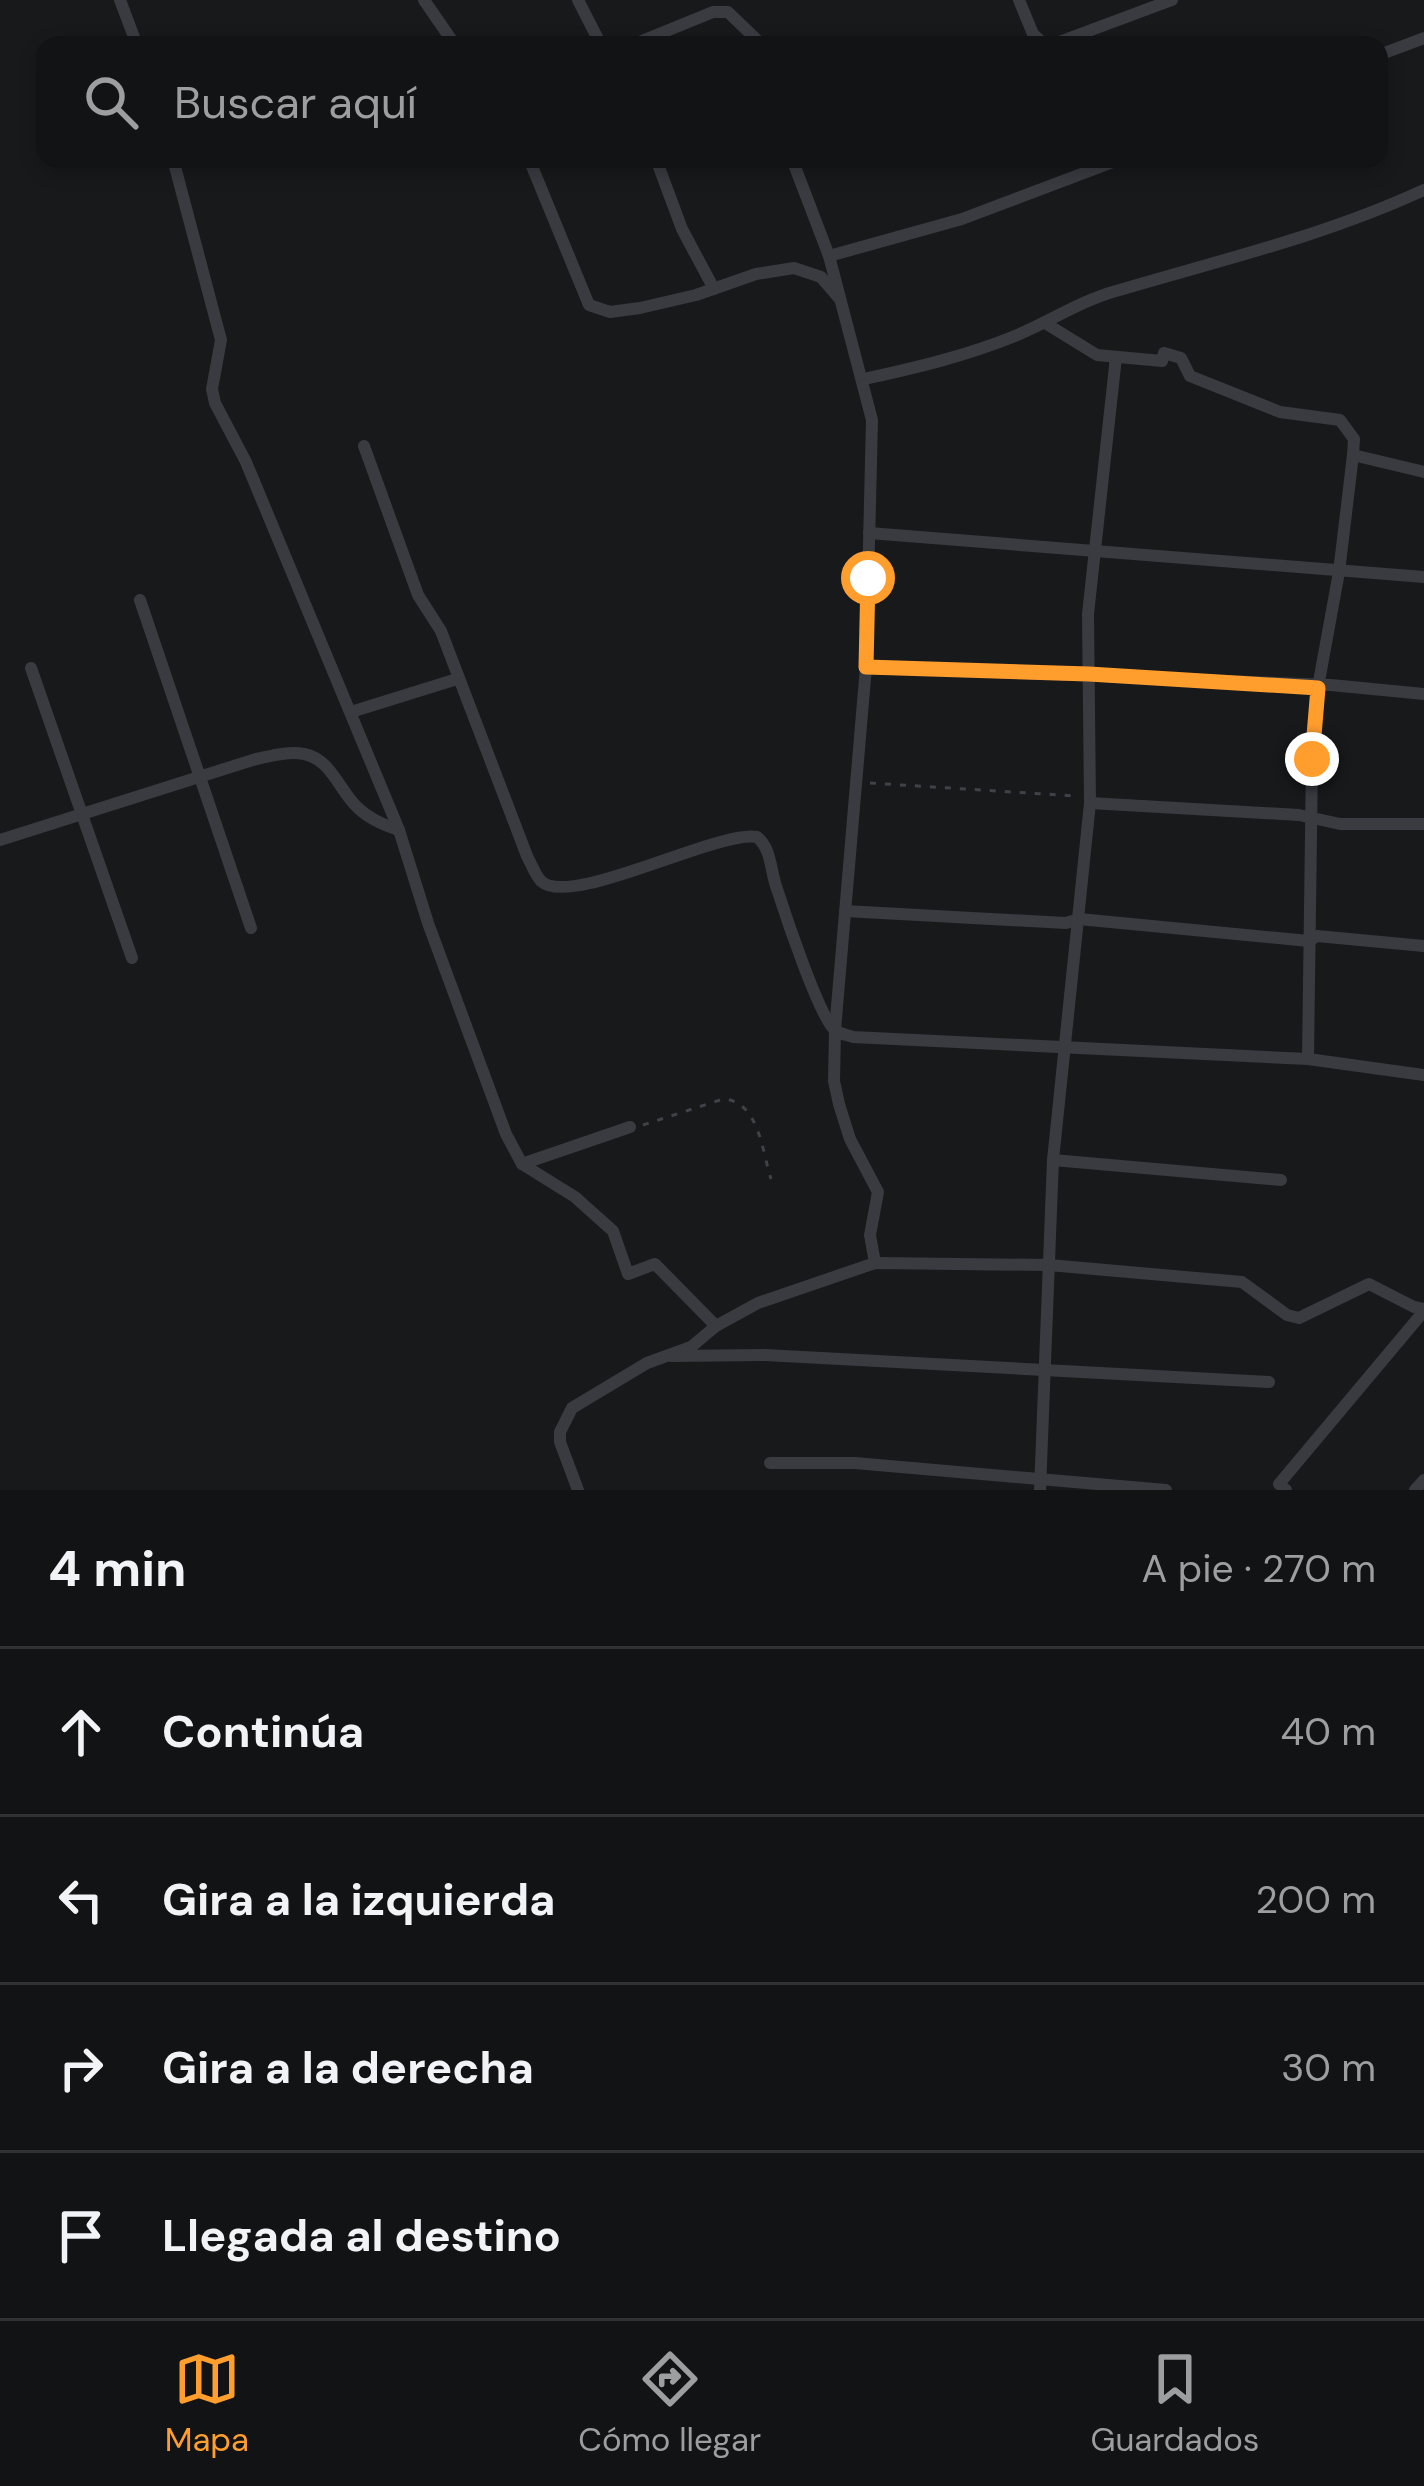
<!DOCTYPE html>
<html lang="es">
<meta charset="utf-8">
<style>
:root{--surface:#121314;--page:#1b1c1d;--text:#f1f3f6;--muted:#9c9ea0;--line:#313234;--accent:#ff9d2d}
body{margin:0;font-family:"DM Sans",sans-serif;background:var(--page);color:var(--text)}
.stop{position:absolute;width:36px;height:36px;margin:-27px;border:9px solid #ff9d2d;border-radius:50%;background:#fff}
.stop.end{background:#ff9d2d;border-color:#fff;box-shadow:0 3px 12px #0008}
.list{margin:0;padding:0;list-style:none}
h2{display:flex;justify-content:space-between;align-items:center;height:156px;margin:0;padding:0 48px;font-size:51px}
h2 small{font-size:39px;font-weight:400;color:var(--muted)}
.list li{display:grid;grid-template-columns:78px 1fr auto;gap:36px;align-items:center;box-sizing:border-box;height:168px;padding:0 48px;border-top:3px solid var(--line)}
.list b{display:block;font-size:45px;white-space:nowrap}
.list em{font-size:39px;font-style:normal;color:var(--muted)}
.icon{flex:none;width:66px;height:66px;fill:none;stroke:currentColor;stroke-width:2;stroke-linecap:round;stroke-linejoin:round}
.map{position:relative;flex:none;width:1424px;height:1490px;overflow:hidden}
.search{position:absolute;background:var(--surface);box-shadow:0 6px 18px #0003;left:36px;right:36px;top:36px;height:132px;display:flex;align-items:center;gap:30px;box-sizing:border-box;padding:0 42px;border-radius:24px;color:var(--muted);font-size:45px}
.sheet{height:828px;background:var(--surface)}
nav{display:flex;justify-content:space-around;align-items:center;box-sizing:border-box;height:168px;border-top:3px solid var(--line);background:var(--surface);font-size:33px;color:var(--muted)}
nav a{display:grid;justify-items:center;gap:6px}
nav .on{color:var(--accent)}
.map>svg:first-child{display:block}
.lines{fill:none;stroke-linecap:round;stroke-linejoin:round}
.path{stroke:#3f4248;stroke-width:3;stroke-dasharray:6 9;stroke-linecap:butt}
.minor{stroke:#393b41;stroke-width:12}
.route{stroke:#ff9d2d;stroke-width:15}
</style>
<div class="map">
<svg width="1424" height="1490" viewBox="0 0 1424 1490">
<rect width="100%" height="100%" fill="#18191b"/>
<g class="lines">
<g class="path">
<polyline points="870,783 1076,796"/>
<path d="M643,1125L723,1099C759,1101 762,1151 771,1179"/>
</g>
<g class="minor">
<polyline points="120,0 137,45"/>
<polyline points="424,0 455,45"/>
<polyline points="578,0 601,45"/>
<polyline points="1019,0 1033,34 1045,45"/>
<polyline points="632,45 713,12 728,12 762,45"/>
<polyline points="1051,45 1172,0"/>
<polyline points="1379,55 1424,38"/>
<polyline points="173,159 221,340 212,389 215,403 246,462 399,830 428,923 506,1134 522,1164 575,1197 613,1231 628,1274 655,1264 716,1326"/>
<polyline points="529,159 589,305 610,312 640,308 696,295 756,274 794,268 821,277 839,298"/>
<polyline points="656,159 682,229 714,289"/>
<polyline points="792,159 829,256 872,420 866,667 835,1030 834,1081 839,1104 850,1139 878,1192 870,1235 875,1263"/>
<polyline points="829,256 962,219 1121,159"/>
<polyline points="1045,323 1097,355 1162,361 1164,353 1181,358 1190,376 1280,412 1340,420 1354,439 1353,455 1424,472"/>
<path d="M864,379C915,368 966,356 1015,336C1049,322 1080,301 1116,291C1220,260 1325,236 1424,190"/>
<path d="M364,446L418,595L441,631L527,856C531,863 535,875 541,881C570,909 716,830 757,837C772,849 770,871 777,889C785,914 820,1019 835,1030C840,1034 847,1035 853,1037L1308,1059L1424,1075"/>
<polyline points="869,533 1424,577"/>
<polyline points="140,600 251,928"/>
<polyline points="866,667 1331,685 1424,694"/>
<polyline points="31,668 132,958"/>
<polyline points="351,712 457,679"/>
<polyline points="1090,803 1299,815 1340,824 1424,824"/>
<path d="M0,840L256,759C271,756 288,751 304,754C331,759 339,790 357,807C369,819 383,825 399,830"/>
<polyline points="845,911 1066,923 1079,919 1309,941 1317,936 1424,946"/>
<polyline points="1308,1059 1312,759 1318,687 1339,572 1353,455"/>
<polyline points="1053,1160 1281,1180"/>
<polyline points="522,1164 630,1127"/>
<polyline points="671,1356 765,1355 1269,1382"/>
<polyline points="770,1463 855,1463 1166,1490"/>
<polyline points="578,1490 560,1442 560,1432 572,1408 647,1363 691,1347 716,1326 758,1303 875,1263 1049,1265 1242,1282 1287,1315 1299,1318 1369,1284 1414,1307 1424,1309"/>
<polyline points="1040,1490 1053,1160 1090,803 1088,614 1116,357"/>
<polyline points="1286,1490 1279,1484 1424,1311"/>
<polyline points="1415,1490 1424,1480"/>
</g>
</g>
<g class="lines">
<polyline class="route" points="868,578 866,667 1089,674 1318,688 1312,759"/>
</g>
</svg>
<div class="stop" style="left:868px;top:578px"></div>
<div class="stop end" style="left:1312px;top:759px"></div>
<div class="search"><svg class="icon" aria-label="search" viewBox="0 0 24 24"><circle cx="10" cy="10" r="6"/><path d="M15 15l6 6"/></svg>Buscar aquí</div>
</div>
<section class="sheet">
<h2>4 min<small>A pie · 270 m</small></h2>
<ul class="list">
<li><svg class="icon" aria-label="ahead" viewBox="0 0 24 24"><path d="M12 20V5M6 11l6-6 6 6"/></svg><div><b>Continúa</b></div><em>40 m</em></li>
<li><svg class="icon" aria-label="left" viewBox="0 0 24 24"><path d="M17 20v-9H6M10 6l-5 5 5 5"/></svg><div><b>Gira a la izquierda</b></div><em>200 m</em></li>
<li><svg class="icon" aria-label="right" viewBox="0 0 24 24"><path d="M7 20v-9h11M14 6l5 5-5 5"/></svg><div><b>Gira a la derecha</b></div><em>30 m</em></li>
<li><svg class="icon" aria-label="arrive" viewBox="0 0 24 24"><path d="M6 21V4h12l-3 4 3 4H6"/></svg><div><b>Llegada al destino</b></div></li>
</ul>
</section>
<nav>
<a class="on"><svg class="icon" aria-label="map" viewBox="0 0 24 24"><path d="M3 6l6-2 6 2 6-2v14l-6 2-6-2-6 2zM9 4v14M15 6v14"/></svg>Mapa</a>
<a><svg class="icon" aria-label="directions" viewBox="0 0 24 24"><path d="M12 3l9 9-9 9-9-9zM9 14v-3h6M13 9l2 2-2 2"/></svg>Cómo llegar</a>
<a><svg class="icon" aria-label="saved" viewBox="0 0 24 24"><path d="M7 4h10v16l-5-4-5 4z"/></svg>Guardados</a>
</nav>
